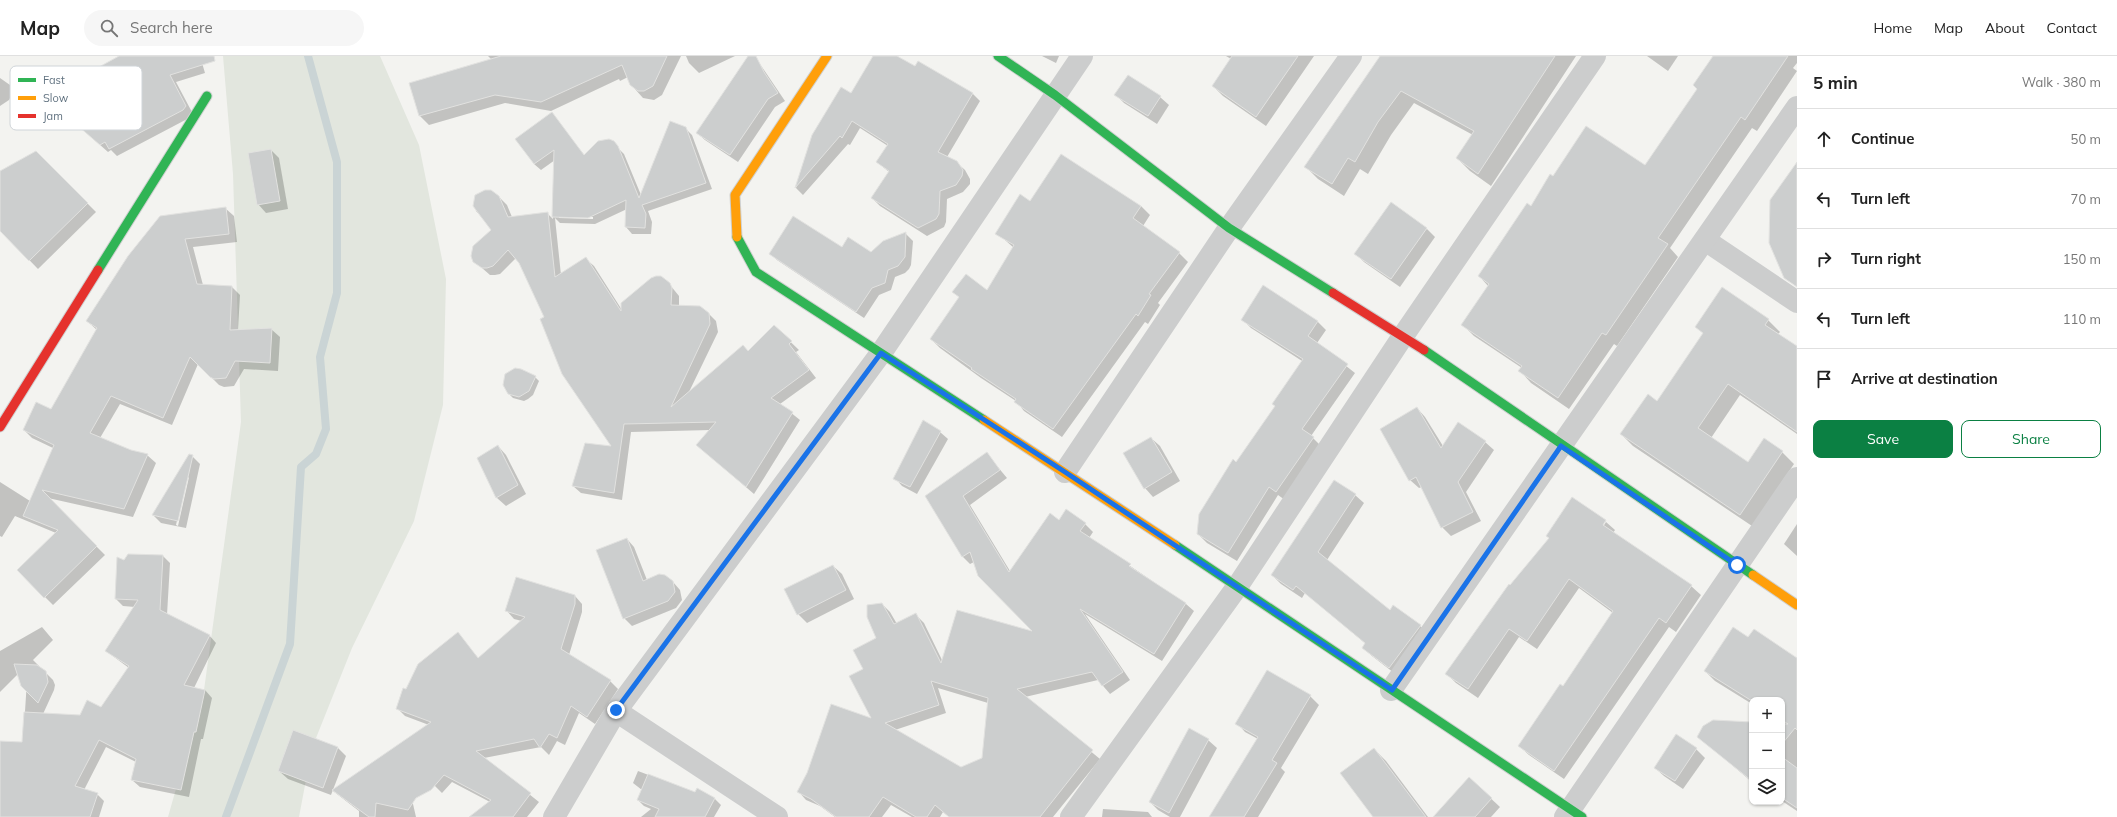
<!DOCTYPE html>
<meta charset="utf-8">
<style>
:root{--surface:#fff;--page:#f6f6f6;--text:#222;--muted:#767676;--line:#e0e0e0;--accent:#0b8043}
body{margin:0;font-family:Mulish,sans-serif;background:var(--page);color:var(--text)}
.controls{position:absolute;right:12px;bottom:12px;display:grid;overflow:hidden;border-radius:8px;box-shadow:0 1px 3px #0004}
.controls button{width:36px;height:36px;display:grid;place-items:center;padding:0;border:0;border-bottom:1px solid var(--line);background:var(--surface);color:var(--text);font:20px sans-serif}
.stop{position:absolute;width:12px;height:12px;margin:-9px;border:3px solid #1a73e8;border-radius:50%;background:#fff}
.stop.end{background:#1a73e8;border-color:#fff;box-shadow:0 1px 4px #0008}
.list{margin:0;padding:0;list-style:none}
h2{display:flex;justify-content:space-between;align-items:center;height:52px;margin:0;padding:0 16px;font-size:17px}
h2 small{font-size:13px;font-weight:400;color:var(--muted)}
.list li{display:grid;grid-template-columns:26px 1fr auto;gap:12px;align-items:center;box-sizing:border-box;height:60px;padding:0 16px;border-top:1px solid var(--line)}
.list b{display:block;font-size:15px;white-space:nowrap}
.list em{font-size:13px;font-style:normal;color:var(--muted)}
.actions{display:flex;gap:8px;padding:12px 16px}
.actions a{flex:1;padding:9px 0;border:1px solid var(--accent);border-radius:8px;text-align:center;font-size:14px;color:var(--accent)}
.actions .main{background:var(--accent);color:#fff}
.icon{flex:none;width:22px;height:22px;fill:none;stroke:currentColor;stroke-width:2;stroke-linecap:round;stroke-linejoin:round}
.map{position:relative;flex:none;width:1797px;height:761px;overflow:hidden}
header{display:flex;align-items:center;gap:24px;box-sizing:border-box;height:56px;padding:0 20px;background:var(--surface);border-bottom:1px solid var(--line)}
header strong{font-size:19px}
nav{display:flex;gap:22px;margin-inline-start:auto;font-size:14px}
.search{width:280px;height:36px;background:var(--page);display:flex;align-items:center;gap:10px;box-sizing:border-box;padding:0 14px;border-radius:22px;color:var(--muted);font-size:15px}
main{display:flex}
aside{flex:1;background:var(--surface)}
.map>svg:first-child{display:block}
.green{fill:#e2e6de}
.shadow{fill:#0003;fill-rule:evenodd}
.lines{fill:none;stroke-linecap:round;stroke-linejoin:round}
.stream{stroke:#cad4d5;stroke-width:8}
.building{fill:#cccece;stroke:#e2e2e0;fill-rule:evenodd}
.fast-casing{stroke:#cfd0d0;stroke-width:11}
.slow-casing{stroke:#cfd0d0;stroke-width:11}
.jam-casing{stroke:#cfd0d0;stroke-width:11}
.street{stroke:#cccdcd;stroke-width:22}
.fast{stroke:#30b455;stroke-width:9}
.slow{stroke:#ff9f0a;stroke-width:9}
.jam{stroke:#e5322d;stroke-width:9}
.route{stroke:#1a73e8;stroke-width:5}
.key{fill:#fff;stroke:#d0d5d9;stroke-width:1}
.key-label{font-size:11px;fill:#627381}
</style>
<header>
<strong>Map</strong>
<div class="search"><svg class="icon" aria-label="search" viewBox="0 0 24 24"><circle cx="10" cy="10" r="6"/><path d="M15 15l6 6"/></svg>Search here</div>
<nav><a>Home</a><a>Map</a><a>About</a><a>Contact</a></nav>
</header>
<main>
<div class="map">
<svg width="1797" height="761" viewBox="0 0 1797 761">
<rect width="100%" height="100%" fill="#f3f3f0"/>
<polygon class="green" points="223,0 380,0 419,89 446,223 443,349 414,465 352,592 312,692 299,761 168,761 204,634 241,366 233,118"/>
<g class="shadow">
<polygon points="121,0 200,0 205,17 176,26 193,58 191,61 117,100 111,94 108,96 63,56 82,25"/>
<polygon points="488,0 681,0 662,39 654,44 643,42 634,32 628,21 620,25 619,23 551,55 505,47 429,69 420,60 492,4"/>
<polygon points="686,0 735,0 699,17 689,7"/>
<polygon points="749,0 753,0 758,5 785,45 775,51 738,106 705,84 697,77"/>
<polygon points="874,0 895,0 915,12 972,37 980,45 947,101 956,106 965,114 970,123 970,128 963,136 947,143 946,166 944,171 927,180 880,150 872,142 889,116 877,106 888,90 860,72 850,89 848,88 803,139 796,132 813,79 852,39"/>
<polygon points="1042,0 1059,0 1056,7"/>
<polygon points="1226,0 1314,0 1266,70 1223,40 1213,30 1231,3"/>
<polygon points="1381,0 1576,0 1491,130 1470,115 1457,102 1473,79 1414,47 1391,79 1368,118 1360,113 1344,140 1318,123 1306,111"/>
<polygon points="1647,0 1678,0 1668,15"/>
<polygon points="1714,0 1797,0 1797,7 1793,12 1797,15 1757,75 1752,72 1670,192 1678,201 1617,290 1614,288 1569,353 1531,327 1520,315 1522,312 1474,280 1463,269 1489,231 1479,220 1553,121 1645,111 1698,33"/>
<polygon points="0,22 10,29 11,40 9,44 0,50"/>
<polygon points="1116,39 1160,41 1169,49 1157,68 1124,47"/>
<path d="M552,58L585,100L617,91L624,98L641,139L685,72L692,79L712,133L648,155L652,166L651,178H632L626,171L627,153L595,168L560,167L555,162L561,219L586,203L594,210L622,254L656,221L666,224L679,240V250L708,257L716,265L718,276L688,338L743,290L749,296L774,270L799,294L796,296L816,322L780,348L800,364L754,438L705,396L711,374L631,376L622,444L581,437L573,430L614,392L545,261L520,206L516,202L500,218L495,219H490L474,205L493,174L476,155L474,145L499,141L507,149L512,161L547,157L553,163L555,104L541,114L534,108ZM559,160L593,161V163L559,162Z"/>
<polygon points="271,94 279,102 288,153 266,157 258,148"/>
<polygon points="40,100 96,156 38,213 6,180 0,152 0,116"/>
<polygon points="1030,146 1141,150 1150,159 1143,170 1179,197 1188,206 1158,247 1160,249 1148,268 1145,266 1062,381 1024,355 1016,345 981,322 940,292 931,283 987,236 1014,192 997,177"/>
<polygon points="225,152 234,160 237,186 193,191 203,229 232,231 240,239 238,274 271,273 280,281 278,315 244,313 234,330 224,331 219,329 198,308 172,369 120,348 100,382 131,395 147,399 156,407 133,461 48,442 105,499 53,549 18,514 56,477 15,460 2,481 0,480 0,426 30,445 53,392 32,382 24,374 51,355 97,274 87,265 129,200"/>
<polygon points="1427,173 1435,181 1400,231 1364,206 1356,198"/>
<polygon points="906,178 913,185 911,209 909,213 905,217 895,221 891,234 879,239 864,262 777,204 770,197 842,192 871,198"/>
<polygon points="1242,263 1317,265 1326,274 1317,287 1355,317 1311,380 1321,390 1285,444 1278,439 1237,505 1207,487 1198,478 1237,408 1276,350 1302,305 1251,272"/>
<polygon points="1768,264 1780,276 1778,278 1797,291 1797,378 1740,339 1711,382 1748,407 1782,396 1794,408 1752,470 1633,390 1621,378 1657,346 1704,278 1696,271"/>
<polygon points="510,315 535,321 539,325 533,339 528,343 524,345 513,342 509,338 504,329 504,324"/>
<polygon points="1417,352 1425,361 1443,390 1485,386 1494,394 1466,436 1481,465 1451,480 1442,471 1422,431 1419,432 1410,424"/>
<polygon points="940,376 948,383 917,438 902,430 895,422"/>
<polygon points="1151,382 1160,390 1180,425 1153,441 1145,432"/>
<polygon points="498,390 506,399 526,438 506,450 497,442 479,402"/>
<path d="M987,398L1007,422L970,449L1010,515L1059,465L1085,468L1093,476L1089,482L1186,548L1194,555L1162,605L1085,558L1130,624L1110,638L1098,624L1025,641L1100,703L1053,761H949L943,756L940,761H912L891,749L882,761H835L820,750L806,744L799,736L873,664L864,613L878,583L882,548L890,556L897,568L916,559L924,567L942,604L1036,577L974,506L970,508L962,500L926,440ZM938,632L988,647L983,703L961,712L895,674L946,657Z"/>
<path d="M192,400L200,408L186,472L161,467L153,459ZM189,421L178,470L176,469L186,424Z"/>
<polygon points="1355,439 1364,447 1327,504 1390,555 1420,570 1429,578 1398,620 1372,600 1363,592 1366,588 1305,537 1302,542 1281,528 1272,519"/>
<polygon points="1572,443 1606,466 1604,466 1601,474 1606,466 1615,474 1613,477 1691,530 1701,539 1676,576 1669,571 1564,723 1529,699 1519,690 1563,631 1613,557 1579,532 1537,593 1519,581 1478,642 1456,627 1446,617 1510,531 1550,483 1547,480"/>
<polygon points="1797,468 1797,500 1784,488"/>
<polygon points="627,483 634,491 647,524 673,526 680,534 682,544 676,552 632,570 624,562"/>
<polygon points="163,500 170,507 167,559 209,579 216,587 194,632 205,634 212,642 203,683 201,683 189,741 140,731 132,724 136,706 106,691 84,734 97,738 104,745 99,761 0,761 0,686 23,687 28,608 0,636 0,595 42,571 53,584 33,604 53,624 55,629 54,634 43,658 80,660 101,652 129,612 106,595 135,551 123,550 116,543 124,506"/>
<polygon points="833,510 842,518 854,543 807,567 798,558"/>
<polygon points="575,540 582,548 582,556 569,599 610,625 618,633 595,668 579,657 565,689 557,685 549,699 541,691 484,702 539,746 527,761 471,761 490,746 452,726 442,737 435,730 429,669 405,660 397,652 407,635 458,578 479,603 522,565 514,563 507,555"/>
<polygon points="1748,583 1797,603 1797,755 1782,745 1782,669 1785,669 1782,667 1782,644 1752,644 1752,648 1715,625 1705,615"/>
<polygon points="1268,615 1310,640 1319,649 1281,712 1285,716 1258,761 1210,761 1258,683 1245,676 1237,667"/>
<polygon points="1752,667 1752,726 1699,681"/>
<polygon points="1677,680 1696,693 1705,702 1683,733 1664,720 1655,712"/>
<polygon points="1208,684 1217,692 1180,761 1170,761 1158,754 1150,746"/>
<polygon points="337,691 346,700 331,739 288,723 279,715"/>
<polygon points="1374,693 1386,705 1428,761 1374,761"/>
<polygon points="402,700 416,761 359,761 359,755 333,735"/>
<polygon points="638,715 696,737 697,734 715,743 721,749 714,761 641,761 651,753 644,750 638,744 642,734 633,727"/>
<polygon points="1469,722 1500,751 1491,761 1434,761"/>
<polygon points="1103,753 1148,756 1152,761 1102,761"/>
</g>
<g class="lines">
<polyline class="stream" points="226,761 290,588 301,411 316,398 326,373 320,301 337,237 337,106 308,0"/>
</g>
<g class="building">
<polygon points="119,0 214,0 215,5 170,19 186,50 183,54 109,93 105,86 100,89 54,49 57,38 81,25 79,22"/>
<polygon points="501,0 667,0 653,30 644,35 638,35 630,29 622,9 541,46 495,39 419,60 409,27"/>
<polygon points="748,0 756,0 764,16 778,37 768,43 730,99 696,77"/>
<polygon points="873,0 897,0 915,10 918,5 973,37 938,96 957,105 963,114 962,120 956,129 940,135 939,158 936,163 918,172 871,142 889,115 876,106 888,88 852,65 842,82 840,80 795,132 812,79 841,31 851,37"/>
<polygon points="1232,0 1298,0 1256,61 1212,30"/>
<polygon points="1380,0 1555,0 1478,118 1456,102 1474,75 1401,35 1378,66 1355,106 1348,102 1332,128 1304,111"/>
<polygon points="1713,0 1788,0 1745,64 1741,61 1658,182 1668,188 1606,279 1602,277 1558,342 1518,315 1522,310 1461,269 1489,228 1478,220 1527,147 1531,150 1550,118 1553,120 1586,70 1645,109 1697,33 1693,29"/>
<polygon points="1128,19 1161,40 1148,60 1114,39"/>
<polygon points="552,56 584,99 598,85 609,83 614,85 618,90 639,142 670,65 686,71 706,127 642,149 646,158 645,172 625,171 626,144 588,162 552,161 554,94 534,108 515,83"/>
<polygon points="271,93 280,145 257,149 248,97"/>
<polygon points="36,95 88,147 29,205 0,175 0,115"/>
<polygon points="1061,98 1141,150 1133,162 1180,196 1149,238 1151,239 1138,260 1136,258 1053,373 1014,346 1016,343 971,313 972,312 930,283 959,241 952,236 966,218 987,234 1014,189 995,178 1020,138 1030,145"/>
<polygon points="1797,106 1797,231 1784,222 1769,187 1770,144"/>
<polygon points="485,134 491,134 499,140 508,161 548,156 555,221 586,201 621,255 621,247 651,222 656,220 661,220 670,227 672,232 671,249 700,250 709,257 710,268 671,351 743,289 748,295 774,269 792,285 789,288 809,314 771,342 793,356 746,431 696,389 716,366 624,368 614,437 572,430 585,387 611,390 562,318 540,263 544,261 519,207 508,194 493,210 487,212 482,212 473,206 471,200 473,190 491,174 473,150 475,139"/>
<polygon points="1391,146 1427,172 1391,223 1354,198"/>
<polygon points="226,151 229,178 185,183 197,228 232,230 230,274 272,272 270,307 235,305 226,322 214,323 210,321 190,301 163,362 111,340 90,377 131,394 148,398 124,453 42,434 97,490 44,542 17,514 58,474 23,460 54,389 23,374 36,346 51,353 97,272 86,265 128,200 160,160"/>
<polygon points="793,160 842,191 848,181 871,196 883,185 906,176 905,201 898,210 888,214 885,227 872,232 856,256 769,198"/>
<polygon points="1263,229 1318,265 1308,280 1348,308 1302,373 1314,381 1276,436 1269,431 1228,497 1197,478 1199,458 1233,403 1236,406 1275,350 1272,348 1303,303 1241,264"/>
<polygon points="1722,231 1769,263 1765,269 1797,290 1797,376 1728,328 1698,372 1748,406 1764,382 1783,395 1740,459 1620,378 1648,338 1657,345 1703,277 1695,271"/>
<polygon points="515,312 521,313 536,320 529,335 519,341 508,338 503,329 505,318"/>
<polygon points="1417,351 1441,392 1458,366 1486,385 1458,426 1473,456 1441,472 1416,421 1409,425 1380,373"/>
<polygon points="923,364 941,375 910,431 893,423"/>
<polygon points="1151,381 1172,416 1144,433 1123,397"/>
<polygon points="498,389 518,429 496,442 477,402"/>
<path d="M987,396L1000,414L963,440L1009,516L1050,457L1059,464L1066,453L1086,467L1080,475L1131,508L1129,510L1186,547L1154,598L1080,553L1123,616L1102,630L1092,616L1017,633L1093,694L1040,761H949L935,749L927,761H916L883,741L869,761H836L811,743L797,736L807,717L831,648L871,662L849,620L863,613L853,594L876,582L867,561V549L882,547L894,568L916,557L941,607L957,554L1032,575L978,520L970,496L962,501L925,440ZM931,625L988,642L982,702L961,711L885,667L939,649Z"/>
<polygon points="189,398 193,399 178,465 152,459"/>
<polygon points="1334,424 1356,438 1318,496 1390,554 1393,549 1421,569 1389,612 1362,592 1365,587 1296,530 1293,534 1271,519"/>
<polygon points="1572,441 1606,464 1603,469 1692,529 1666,567 1659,562 1554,715 1518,690 1560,628 1563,630 1613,555 1569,523 1527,585 1509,573 1468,633 1445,618 1509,528 1510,529 1549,482 1546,480"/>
<polygon points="627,482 643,525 659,518 665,519 673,525 675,536 668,545 623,563 596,494"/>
<polygon points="128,498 163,499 160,554 210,579 184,629 205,634 196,676 194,676 181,734 131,724 136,703 99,684 75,730 98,737 90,761 0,761 0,685 22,686 24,656 80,659 87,644 101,651 129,610 105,595 138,544 115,543 117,501 124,504"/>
<polygon points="833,509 846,534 797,559 784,533"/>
<polygon points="516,521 575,539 575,548 561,593 611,624 587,661 571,650 557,682 549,678 540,692 534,683 476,695 531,737 513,761 469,761 491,744 444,719 431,734 416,742 408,754 376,747 375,761 369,761 332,734 431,666 396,653 403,632 406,633 418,608 458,576 478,602 525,561 505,555"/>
<polygon points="1733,571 1748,581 1754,573 1797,602 1797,674 1795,672 1782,688 1782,668 1788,668 1782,664 1782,644 1752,645 1704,615"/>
<polygon points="14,608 37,609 46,615 48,626 38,647 21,630"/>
<polygon points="1267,614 1311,639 1272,704 1277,707 1244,761 1209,761 1258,681 1235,668"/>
<polygon points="1713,664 1752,666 1752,725 1697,681 1703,670"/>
<polygon points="1189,672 1209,683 1169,757 1149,746"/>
<polygon points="293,674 338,691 323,732 278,715"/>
<polygon points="1676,678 1697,692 1675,725 1654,712"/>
<polygon points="1374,692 1426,761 1373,761 1340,717"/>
<polygon points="1782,701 1797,712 1797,752 1782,742"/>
<polygon points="648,718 695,736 697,732 715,742 705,761 655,761 659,753 637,744"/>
<polygon points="1469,721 1492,742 1475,761 1433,761"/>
</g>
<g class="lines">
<defs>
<g id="fast">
<polyline points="998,0 1055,39 1229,172 1333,237"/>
<polyline points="737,181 756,216 984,364"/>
<polyline points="98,214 207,40"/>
<polyline points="1424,294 1753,519"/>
<polyline points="1175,489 1582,761"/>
</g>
<g id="slow">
<polyline points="737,181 735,139 827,0"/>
<polyline points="984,364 1175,489"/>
<polyline points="1753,519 1797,549"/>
</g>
<g id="jam">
<polyline points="1333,237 1424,294"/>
<polyline points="0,371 98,214"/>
</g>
</defs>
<use href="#fast" class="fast-casing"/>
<use href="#slow" class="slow-casing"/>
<use href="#jam" class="jam-casing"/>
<g class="street">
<polyline points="1705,184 1797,246"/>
<polyline points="1065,416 1229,172 1351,0"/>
<polyline points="1391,634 1797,51"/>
<polyline points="616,655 777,761"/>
<polyline points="554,761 616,655 881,297 1082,0"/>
<polyline points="1071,761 1237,531 1403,280 1595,0"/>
<polyline points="1565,761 1797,422"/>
</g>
<use href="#fast" class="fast"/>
<use href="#slow" class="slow"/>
<use href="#jam" class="jam"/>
</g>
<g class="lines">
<polyline class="route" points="616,654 881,297 1065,416 1392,634 1561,390 1737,509"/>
</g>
<rect x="10" y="10" width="132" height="64" rx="6" class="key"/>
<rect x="18" y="22" width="18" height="4" fill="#30b455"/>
<rect x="18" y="40" width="18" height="4" fill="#ff9f0a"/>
<rect x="18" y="58" width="18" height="4" fill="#e5322d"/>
<g class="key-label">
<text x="43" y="28">Fast</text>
<text x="43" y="46">Slow</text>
<text x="43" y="64">Jam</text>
</g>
</svg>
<div class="controls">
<button>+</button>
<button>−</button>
<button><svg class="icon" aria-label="layers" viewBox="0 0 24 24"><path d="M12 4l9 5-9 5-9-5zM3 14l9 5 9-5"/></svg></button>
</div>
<div class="stop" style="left:1737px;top:509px"></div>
<div class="stop end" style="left:616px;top:654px"></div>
</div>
<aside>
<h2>5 min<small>Walk · 380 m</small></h2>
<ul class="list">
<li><svg class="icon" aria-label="ahead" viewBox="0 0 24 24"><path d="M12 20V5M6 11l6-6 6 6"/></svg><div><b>Continue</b></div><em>50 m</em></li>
<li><svg class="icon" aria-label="left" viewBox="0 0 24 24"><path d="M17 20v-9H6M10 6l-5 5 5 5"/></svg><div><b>Turn left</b></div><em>70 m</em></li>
<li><svg class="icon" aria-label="right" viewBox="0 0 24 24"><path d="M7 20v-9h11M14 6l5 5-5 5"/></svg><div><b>Turn right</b></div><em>150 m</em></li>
<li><svg class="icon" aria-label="left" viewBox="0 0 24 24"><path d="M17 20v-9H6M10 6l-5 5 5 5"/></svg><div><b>Turn left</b></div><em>110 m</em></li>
<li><svg class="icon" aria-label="arrive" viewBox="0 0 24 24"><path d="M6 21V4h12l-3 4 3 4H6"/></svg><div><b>Arrive at destination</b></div></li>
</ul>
<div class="actions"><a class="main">Save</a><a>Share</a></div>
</aside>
</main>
